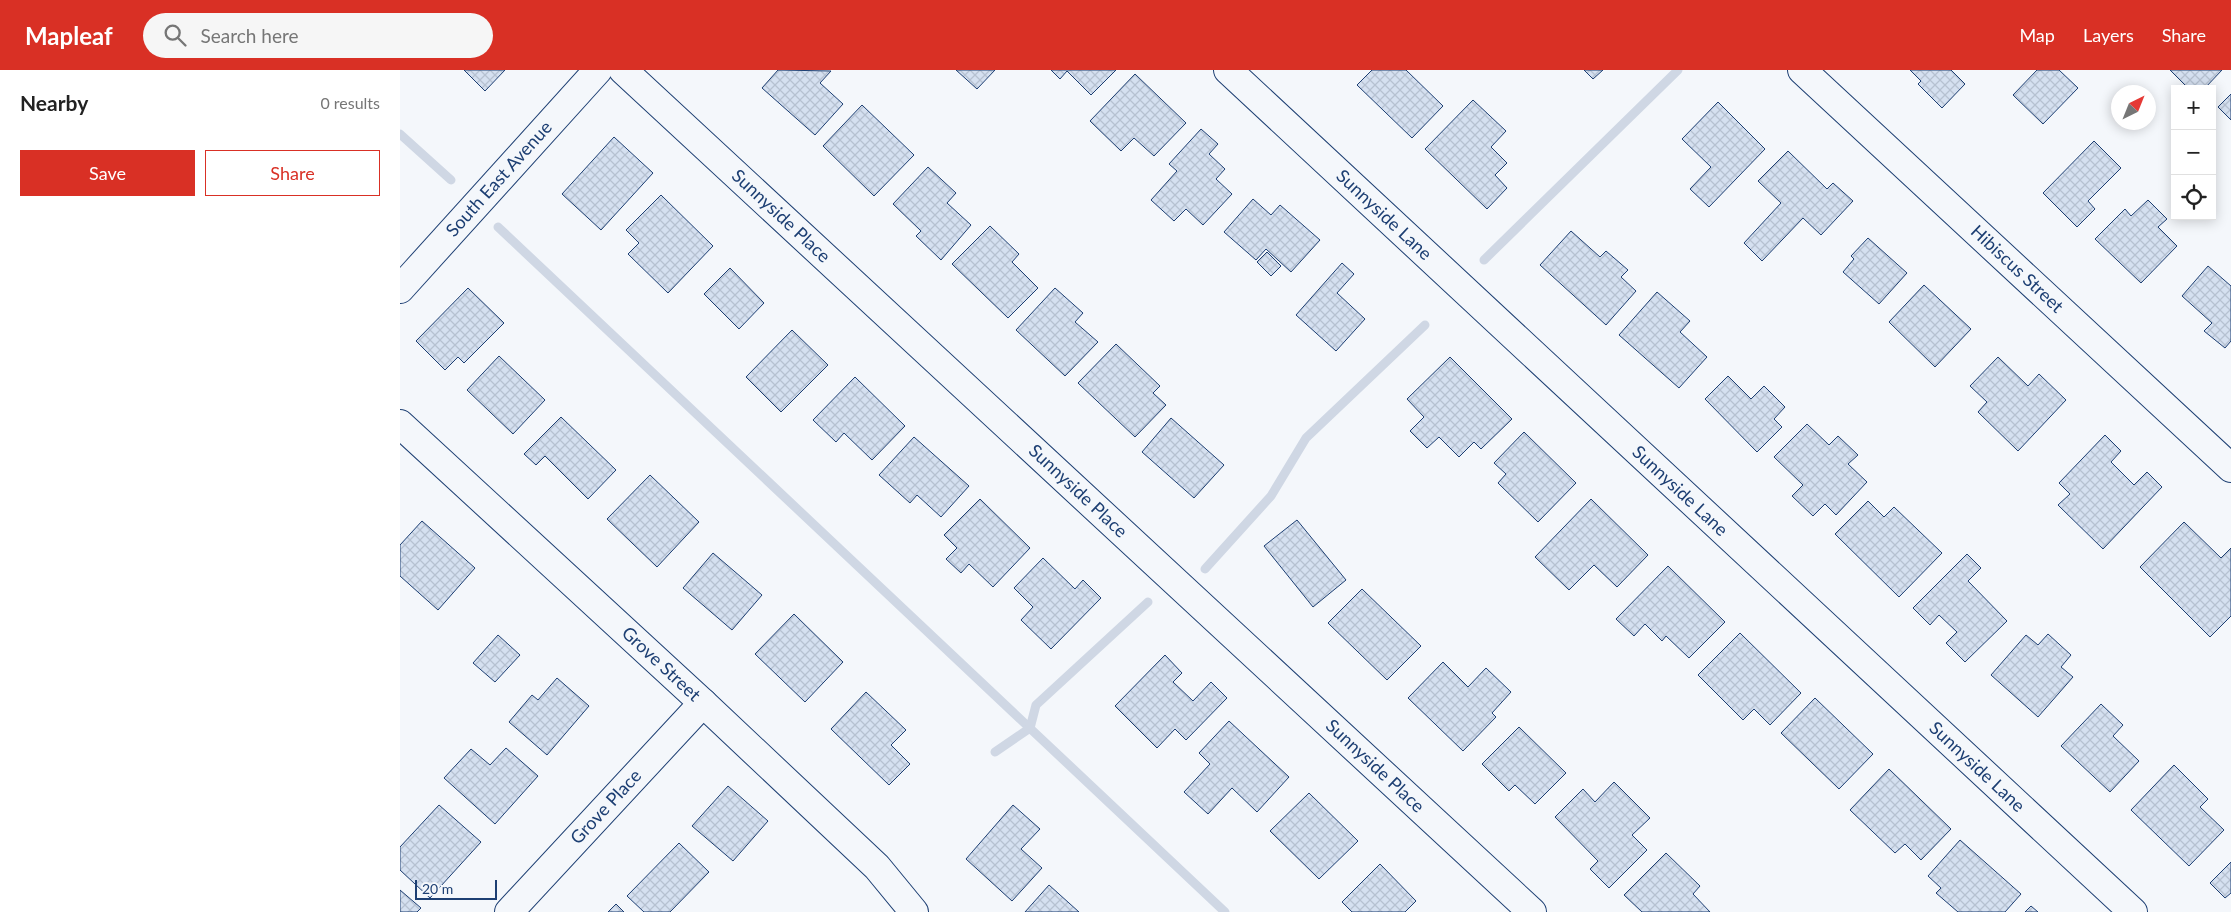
<!DOCTYPE html>
<meta charset="utf-8">
<style>
:root{--surface:#fff;--page:#f6f6f6;--text:#222;--muted:#767676;--line:#e0e0e0;--accent:#d93025}
body{margin:0;font-family:Lato,sans-serif;background:var(--page);color:var(--text)}
.controls{position:absolute;right:15px;top:15px;display:grid;overflow:hidden;border-radius:0px;box-shadow:0 2px 12px #0003}
.controls button{width:45px;height:45px;display:grid;place-items:center;padding:0;border:0;border-bottom:1px solid var(--line);background:var(--surface);color:var(--text);font:25px sans-serif}
.compass{position:absolute;left:1711px;top:15px;width:45px;height:45px;border-radius:50%;background:var(--surface);box-shadow:0 2px 12px #0003;rotate:43deg}
.scale{position:absolute;left:15px;bottom:12px;width:82px;box-sizing:border-box;padding-left:5px;border:2px solid #1d3f73;border-top:0;font-size:14px;line-height:18px;white-space:nowrap;color:#1d3f73;-webkit-text-stroke:4px #f4f7fb;paint-order:stroke}
.list{margin:0;padding:0;list-style:none}
h2{display:flex;justify-content:space-between;align-items:center;height:65px;margin:0;padding:0 20px;font-size:21px}
h2 small{font-size:16px;font-weight:400;color:var(--muted)}
.actions{display:flex;gap:10px;padding:15px 20px}
.actions a{flex:1;padding:11px 0;border:1px solid var(--accent);border-radius:0px;text-align:center;font-size:18px;color:var(--accent)}
.actions .main{background:var(--accent);color:#fff}
.icon{flex:none;width:28px;height:28px;fill:none;stroke:currentColor;stroke-width:2;stroke-linecap:round;stroke-linejoin:round}
.map{position:relative;flex:none;width:1831px;height:842px;overflow:hidden}
header{display:flex;align-items:center;gap:30px;box-sizing:border-box;height:70px;padding:0 25px;background:var(--accent);color:#fff}
header strong{font-size:24px}
nav{display:flex;gap:28px;margin-inline-start:auto;font-size:18px}
.search{width:350px;height:45px;background:var(--page);display:flex;align-items:center;gap:12px;box-sizing:border-box;padding:0 18px;border-radius:28px;color:var(--muted);font-size:19px}
main{display:flex}
aside{flex:1;background:var(--surface)}
.map>svg:first-child{display:block}
.lines{fill:none;stroke-linecap:round;stroke-linejoin:round}
.stream{stroke:#cfd7e4;stroke-width:9}
.building{fill:url(#building-cross-hatch);stroke:#1d3f73}
.minor-casing{stroke:#1d3f73;stroke-width:30}
.minor{stroke:#f4f7fb;stroke-width:28}
.labels{text-anchor:middle;stroke-width:4;stroke-linejoin:round;paint-order:stroke}
.street-label{font-size:18px;fill:#1d3f73;stroke:#f4f7fb}
</style>
<header>
<strong>Mapleaf</strong>
<div class="search"><svg class="icon" aria-label="search" viewBox="0 0 24 24"><circle cx="10" cy="10" r="6"/><path d="M15 15l6 6"/></svg>Search here</div>
<nav><a>Map</a><a>Layers</a><a>Share</a></nav>
</header>
<main>
<aside>
<h2>Nearby<small>0 results</small></h2>
<ul class="list">
</ul>
<div class="actions"><a class="main">Save</a><a>Share</a></div>
</aside>
<div class="map">
<svg width="1831" height="842" viewBox="0 0 1831 842">
<defs>
<pattern id="building-cross-hatch" width="8" height="8" patternUnits="userSpaceOnUse" patternTransform="scale(1.25)"><rect width="8" height="8" fill="#d5e0f0"/><path d="M0 0l8 8M0 8l8-8" fill="none" stroke="#b6c1d1"/></pattern>
</defs>
<rect width="100%" height="100%" fill="#f4f7fb"/>
<g class="lines">
<g class="stream">
<polyline points="0,64 51,110"/>
<polyline points="98,157 825,842"/>
<polyline points="1084,190 1278,0"/>
<polyline points="805,499 871,426 906,368 1025,255"/>
<polyline points="595,682 630,658 636,635 748,532"/>
</g>
</g>
<g class="building">
<polygon points="64,0 105,0 85,21"/>
<polygon points="378,0 431,1 420,13 443,34 415,65 362,18"/>
<polygon points="556,0 595,0 577,19"/>
<polygon points="651,0 716,0 691,25 667,1 660,9"/>
<polygon points="972,0 1006,0 1043,36 1012,68 957,15"/>
<polygon points="1184,0 1203,0 1193,9"/>
<polygon points="1510,0 1551,0 1565,14 1542,38 1518,14 1521,11"/>
<polygon points="1637,0 1659,0 1678,18 1643,54 1613,25"/>
<polygon points="1770,0 1822,0 1804,19 1789,19"/>
<polygon points="735,4 786,53 754,86 734,68 721,81 690,51"/>
<polygon points="1831,24 1831,50 1818,37"/>
<polygon points="1073,30 1106,61 1091,77 1107,93 1095,105 1107,118 1087,139 1025,79"/>
<polygon points="1318,32 1365,79 1309,137 1290,119 1311,97 1282,69"/>
<polygon points="462,35 514,85 474,126 423,76"/>
<polygon points="801,59 818,74 809,84 825,99 816,109 832,124 803,155 786,139 774,151 751,130 777,101 769,94"/>
<polygon points="214,67 253,103 201,160 162,124"/>
<polygon points="1694,71 1721,98 1688,131 1695,139 1677,157 1643,123"/>
<polygon points="1388,81 1427,119 1433,113 1453,131 1421,165 1403,148 1362,191 1344,173 1381,133 1358,111"/>
<polygon points="528,97 556,123 547,133 571,155 541,190 516,166 521,161 493,134"/>
<polygon points="261,125 313,176 268,223 228,184 239,173 226,160"/>
<polygon points="853,129 871,145 880,135 920,170 891,202 866,179 856,190 824,162"/>
<polygon points="1748,130 1767,149 1758,157 1777,176 1741,213 1695,169 1725,139 1731,146"/>
<polygon points="590,156 619,184 612,192 638,218 608,248 552,194"/>
<polygon points="1171,161 1200,187 1206,181 1228,200 1221,207 1236,221 1206,255 1140,195"/>
<polygon points="1468,168 1507,203 1479,234 1443,202 1454,189 1451,186"/>
<polygon points="867,182 881,196 871,206 857,192"/>
<polygon points="942,193 954,204 937,223 965,249 936,281 896,245"/>
<polygon points="1808,196 1831,216 1831,271 1825,278 1804,261 1812,253 1782,226"/>
<polygon points="330,198 364,233 339,259 304,224"/>
<polygon points="1524,215 1571,259 1535,297 1489,252"/>
<polygon points="68,218 104,253 64,293 58,287 45,300 16,271"/>
<polygon points="655,218 683,243 675,252 698,272 665,306 616,260"/>
<polygon points="1257,222 1290,251 1280,262 1307,287 1279,318 1219,265"/>
<polygon points="392,260 428,295 381,342 346,307"/>
<polygon points="716,274 760,316 753,323 766,335 735,367 678,313"/>
<polygon points="99,286 145,330 113,364 67,320"/>
<polygon points="1050,287 1112,349 1081,379 1074,372 1059,387 1039,367 1027,378 1010,361 1024,347 1007,329"/>
<polygon points="1598,287 1628,316 1639,304 1666,330 1618,381 1578,342 1587,332 1570,316"/>
<polygon points="1328,306 1351,329 1364,316 1385,337 1374,349 1382,357 1357,382 1305,329"/>
<polygon points="455,307 505,356 472,390 444,363 436,372 413,350"/>
<polygon points="161,347 216,400 188,429 145,386 136,395 124,384"/>
<polygon points="771,348 824,395 794,428 742,382"/>
<polygon points="1407,354 1429,375 1438,366 1458,385 1448,394 1467,412 1436,445 1425,434 1413,446 1392,426 1403,415 1374,387"/>
<polygon points="1124,362 1176,413 1138,452 1098,413 1106,404 1094,393"/>
<polygon points="1705,365 1721,381 1711,392 1734,415 1747,402 1762,417 1703,479 1658,435 1670,424 1659,413"/>
<polygon points="514,367 569,416 541,447 517,425 510,433 479,405"/>
<polygon points="250,405 299,452 257,497 207,449"/>
<polygon points="580,429 630,478 593,517 569,494 561,503 546,489 557,478 544,465"/>
<polygon points="1191,429 1248,485 1217,517 1194,495 1169,520 1135,487"/>
<polygon points="1468,431 1484,447 1494,437 1542,483 1499,527 1435,464"/>
<polygon points="897,450 946,510 913,537 864,476"/>
<polygon points="22,451 75,498 38,540 0,506 0,475"/>
<polygon points="1784,452 1821,488 1831,478 1831,546 1810,567 1740,497"/>
<polygon points="313,483 362,525 332,560 283,518"/>
<polygon points="1567,484 1581,498 1568,511 1607,551 1565,592 1546,573 1557,562 1539,545 1530,555 1513,538"/>
<polygon points="643,488 675,519 683,510 701,528 651,579 621,550 633,537 614,518"/>
<polygon points="1268,496 1325,552 1289,588 1266,566 1262,571 1245,554 1234,566 1216,549"/>
<polygon points="962,519 1021,576 987,610 928,553"/>
<polygon points="394,544 443,592 405,632 355,584"/>
<polygon points="1340,563 1401,623 1370,655 1354,639 1343,650 1298,605"/>
<polygon points="1648,564 1671,585 1661,597 1673,607 1638,647 1591,605 1626,565 1638,575"/>
<polygon points="98,565 120,585 95,612 73,593"/>
<polygon points="765,585 782,603 773,612 793,631 811,612 827,628 786,670 775,659 757,678 715,636"/>
<polygon points="1043,592 1068,617 1086,598 1111,622 1092,643 1096,647 1063,681 1008,628"/>
<polygon points="157,608 189,636 147,685 109,652 132,625 138,630"/>
<polygon points="466,622 506,660 491,675 510,694 489,715 431,659"/>
<polygon points="1415,628 1473,684 1439,719 1381,663"/>
<polygon points="1701,634 1723,655 1713,666 1739,691 1710,722 1661,676"/>
<polygon points="829,651 889,707 857,742 832,718 808,744 784,722 810,694 799,683"/>
<polygon points="1119,657 1166,703 1135,734 1115,715 1109,721 1082,694"/>
<polygon points="106,678 138,706 95,754 44,708 71,679 90,695"/>
<polygon points="1774,695 1808,729 1800,737 1824,760 1789,796 1731,740"/>
<polygon points="1489,699 1551,759 1521,790 1505,774 1495,783 1450,740"/>
<polygon points="1214,712 1250,748 1232,765 1247,780 1209,818 1190,799 1198,791 1155,747 1183,719 1195,732"/>
<polygon points="328,716 368,751 333,791 292,756"/>
<polygon points="909,723 958,771 919,809 870,761"/>
<polygon points="39,735 81,772 30,828 0,800 0,777"/>
<polygon points="613,735 640,759 621,779 642,798 612,831 566,789"/>
<polygon points="1560,770 1621,824 1605,842 1558,842 1536,823 1541,818 1528,806"/>
<polygon points="279,773 309,802 270,842 244,842 227,826"/>
<polygon points="1266,783 1300,816 1293,824 1310,842 1242,842 1224,825"/>
<polygon points="1831,792 1831,823 1825,828 1810,813"/>
<polygon points="980,794 1016,831 1005,842 952,842 942,832"/>
<polygon points="649,815 679,842 625,842"/>
<polygon points="0,820 21,838 17,842 0,842"/>
<polygon points="216,834 224,842 208,842"/>
<polygon points="1631,836 1638,842 1625,842"/>
</g>
<g class="lines">
<defs>
<g id="minor">
<polyline points="223,0 1132,842"/>
<polyline points="828,0 1733,842"/>
<polyline points="1402,0 1831,398"/>
<polyline points="0,219 198,0"/>
<polyline points="0,354 303,633 477,797 514,842"/>
<polyline points="109,842 303,633"/>
</g>
</defs>
<use href="#minor" class="minor-casing"/>
<use href="#minor" class="minor"/>
</g>
<g class="labels">
<g class="street-label">
<text transform="translate(99 109) rotate(-48)" y="6">South East Avenue</text>
<text transform="translate(984 145) rotate(43)" y="6">Sunnyside Lane</text>
<text transform="translate(381 146) rotate(43)" y="6">Sunnyside Place</text>
<text transform="translate(1617 199) rotate(43)" y="6">Hibiscus Street</text>
<text transform="translate(678 421) rotate(43)" y="6">Sunnyside Place</text>
<text transform="translate(1280 421) rotate(43)" y="6">Sunnyside Lane</text>
<text transform="translate(261 594) rotate(43)" y="6">Grove Street</text>
<text transform="translate(975 696) rotate(43)" y="6">Sunnyside Place</text>
<text transform="translate(1577 697) rotate(43)" y="6">Sunnyside Lane</text>
<text transform="translate(206 737) rotate(-47)" y="6">Grove Place</text>
</g>
</g>
</svg>
<div class="controls">
<button>+</button>
<button>−</button>
<button><svg class="icon" aria-label="locate" viewBox="0 0 24 24"><circle cx="12" cy="12" r="6"/><path d="M12 2v4M12 18v4M2 12h4M18 12h4"/></svg></button>
</div>
<svg class="compass" viewBox="-18 -18 36 36"><path d="M0-13l5 13h-10z" fill="#e53935"/><path d="M0 13l5-13h-10z" fill="#767676"/></svg>
<div class="scale">20 m</div>
</div>
</main>
